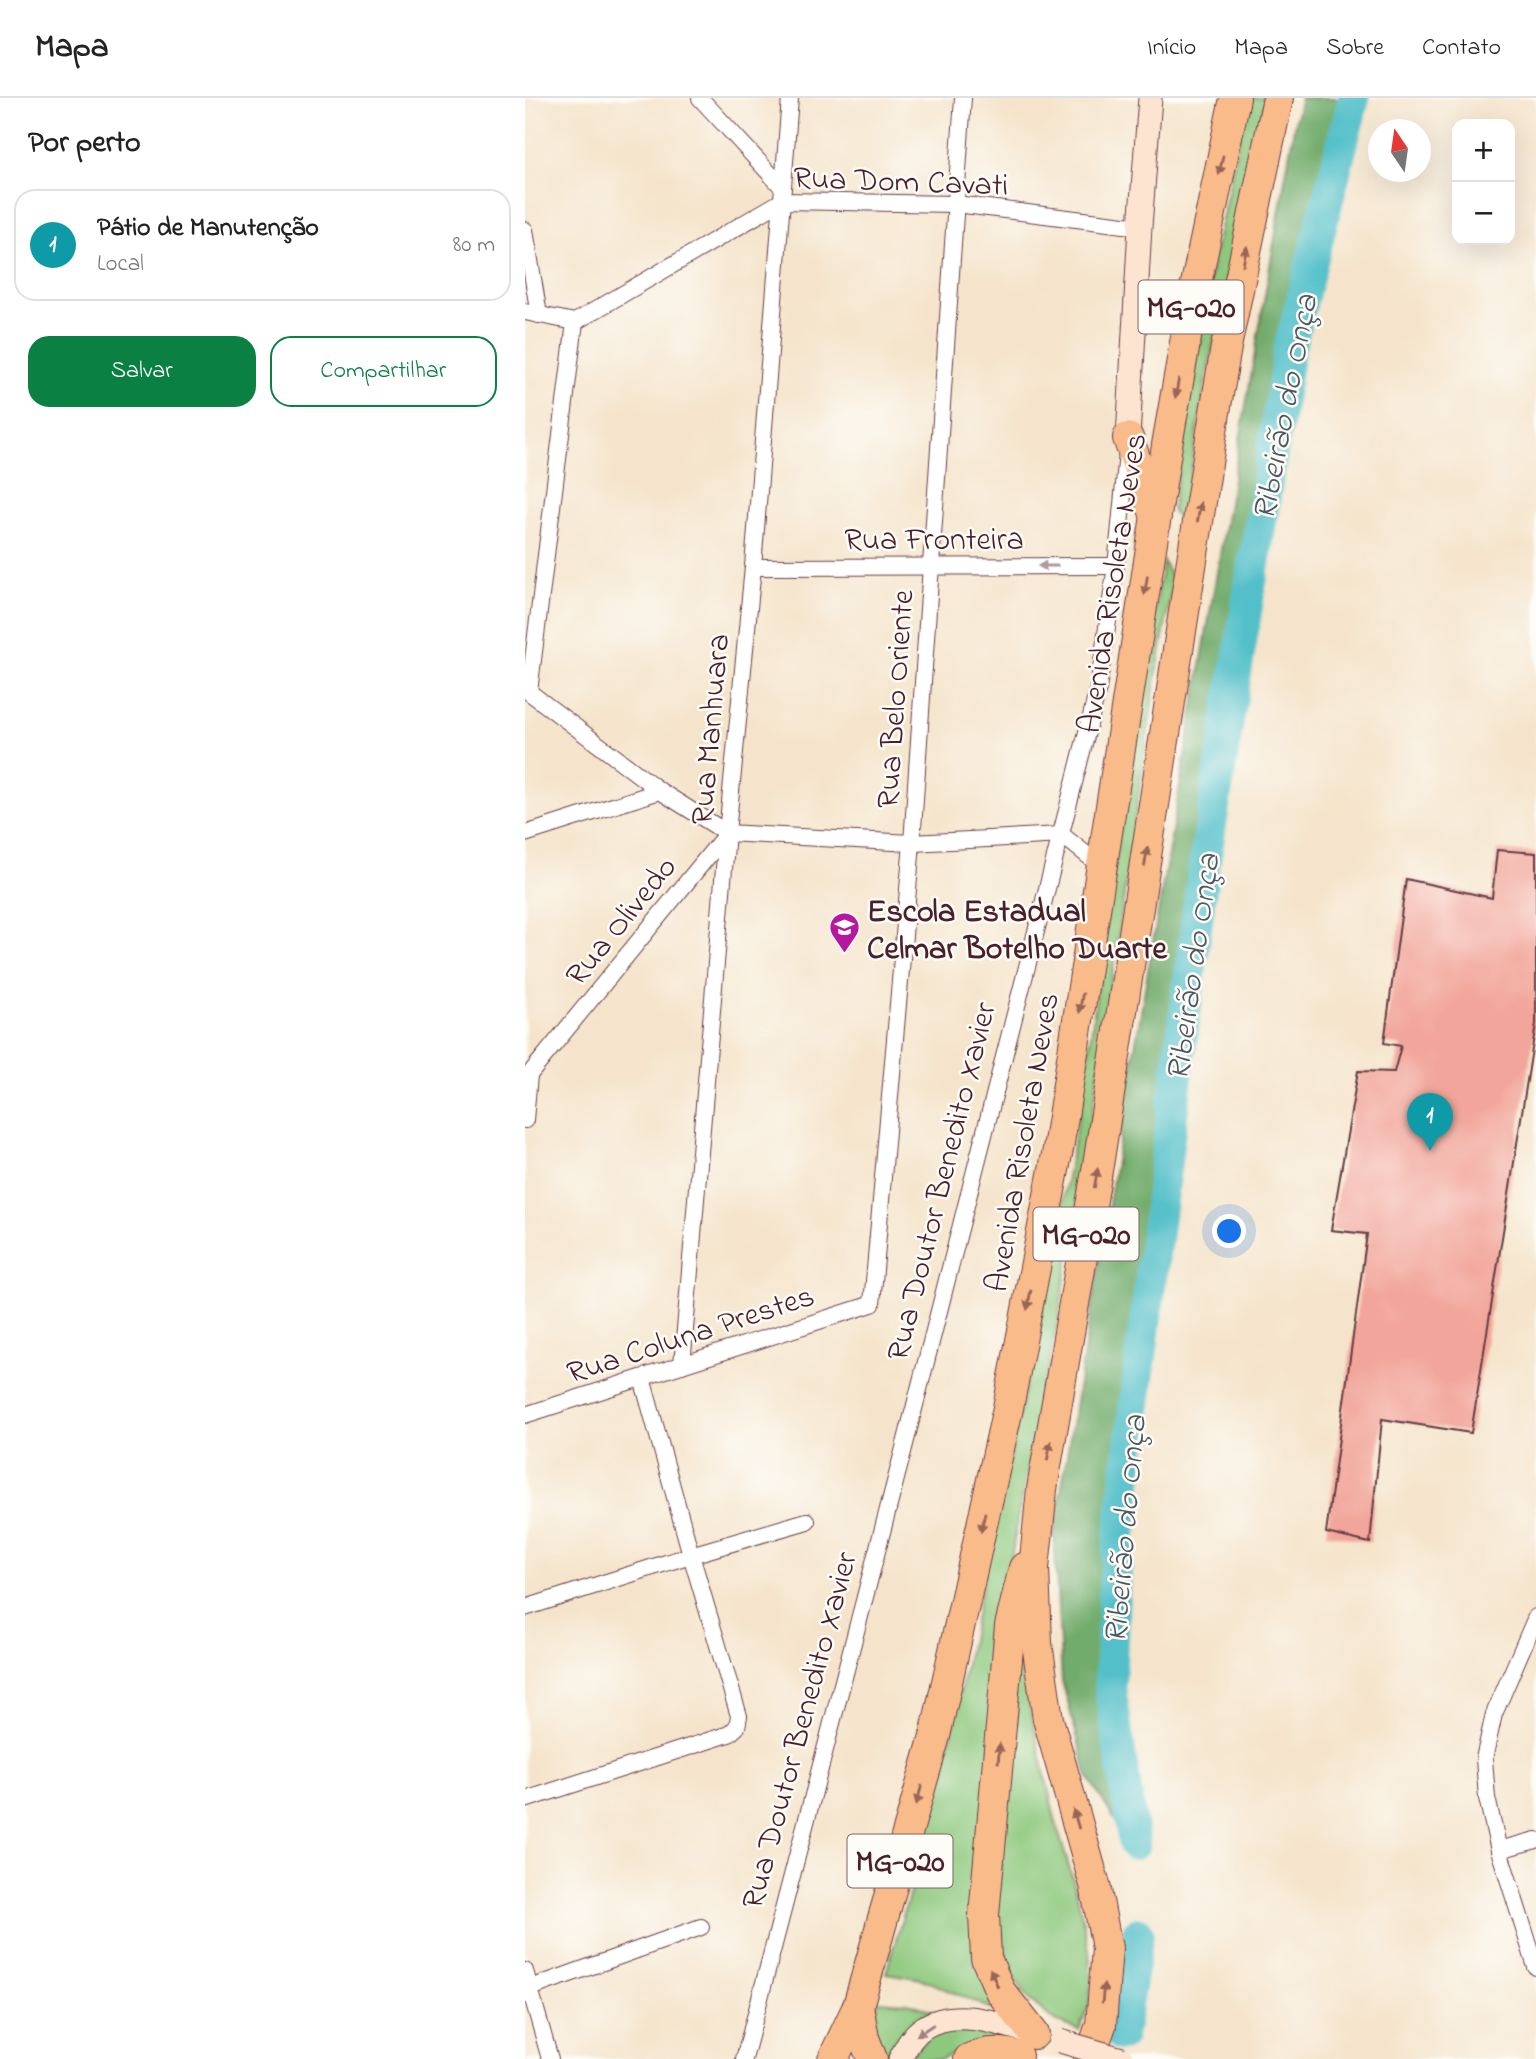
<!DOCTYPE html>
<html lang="pt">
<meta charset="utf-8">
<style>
:root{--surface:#fff;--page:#f6f6f6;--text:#222;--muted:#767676;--line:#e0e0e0;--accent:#0b8043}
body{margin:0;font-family:"Indie Flower",sans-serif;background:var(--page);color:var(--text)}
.controls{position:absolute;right:21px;top:21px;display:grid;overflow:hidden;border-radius:14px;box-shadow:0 7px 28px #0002}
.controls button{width:63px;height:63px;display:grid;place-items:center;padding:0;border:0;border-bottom:2px solid var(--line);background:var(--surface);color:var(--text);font:35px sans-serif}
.compass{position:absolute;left:843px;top:21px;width:63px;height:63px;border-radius:50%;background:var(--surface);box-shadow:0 7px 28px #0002;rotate:347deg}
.you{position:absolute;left:705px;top:1134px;width:24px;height:24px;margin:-18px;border:5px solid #fff;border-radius:50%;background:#1a73e8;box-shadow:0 0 0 10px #1a73e833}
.badge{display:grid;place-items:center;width:46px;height:46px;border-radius:50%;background:var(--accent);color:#fff;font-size:23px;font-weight:700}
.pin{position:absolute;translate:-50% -58px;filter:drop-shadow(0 2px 4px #0008)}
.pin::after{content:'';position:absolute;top:37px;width:24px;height:21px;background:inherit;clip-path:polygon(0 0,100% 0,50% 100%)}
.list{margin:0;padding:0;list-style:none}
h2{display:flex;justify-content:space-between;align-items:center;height:91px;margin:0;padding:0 28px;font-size:30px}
h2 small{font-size:23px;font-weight:400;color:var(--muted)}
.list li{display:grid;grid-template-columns:46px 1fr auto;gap:21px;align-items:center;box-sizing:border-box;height:112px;margin:0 14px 14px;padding:0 14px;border:2px solid var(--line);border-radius:21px}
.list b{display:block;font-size:26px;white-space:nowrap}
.list p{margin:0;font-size:23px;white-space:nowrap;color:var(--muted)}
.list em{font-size:23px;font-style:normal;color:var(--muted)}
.actions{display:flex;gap:14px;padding:21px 28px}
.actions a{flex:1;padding:16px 0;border:2px solid var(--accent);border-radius:21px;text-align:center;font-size:24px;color:var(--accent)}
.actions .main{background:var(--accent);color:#fff}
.map{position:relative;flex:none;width:1011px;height:1961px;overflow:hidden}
header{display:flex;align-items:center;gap:42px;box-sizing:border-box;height:98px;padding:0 35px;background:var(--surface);border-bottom:2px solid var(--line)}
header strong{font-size:33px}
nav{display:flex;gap:38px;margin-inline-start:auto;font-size:24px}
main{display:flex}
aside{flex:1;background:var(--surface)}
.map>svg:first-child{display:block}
.green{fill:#8dc87d;stroke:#6c7454;stroke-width:2}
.forest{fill:#72ac6c;stroke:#5e664c;stroke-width:2}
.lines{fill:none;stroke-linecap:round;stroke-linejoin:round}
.river{stroke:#52c0c9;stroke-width:32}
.building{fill:#f2a59a}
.street-casing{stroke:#643d43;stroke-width:18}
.secondary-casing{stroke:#643d43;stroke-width:25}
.highway-casing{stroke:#643d43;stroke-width:32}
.street{stroke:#fff;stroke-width:16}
.secondary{stroke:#fde4d1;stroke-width:23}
.highway{stroke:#fabb8b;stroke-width:30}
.secondary-bridge-casing{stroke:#643d43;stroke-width:25;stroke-linecap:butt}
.secondary-bridge{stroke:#fde4d1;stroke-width:23}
.oneway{fill:#996556}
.oneway2{fill:#ae9aa0}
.oneway3{fill:#a4827e}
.labels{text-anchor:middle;stroke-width:5;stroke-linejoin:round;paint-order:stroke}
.shield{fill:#fdfcf7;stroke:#806168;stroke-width:2}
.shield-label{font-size:30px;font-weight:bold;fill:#4a1f2b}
.street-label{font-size:32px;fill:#4a1f2b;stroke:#fdfcf7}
.poi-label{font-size:32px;font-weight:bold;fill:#4a1f2b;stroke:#fdfcf7;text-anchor:start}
.water-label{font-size:33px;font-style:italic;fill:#4d5762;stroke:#fdfcf7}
</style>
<header>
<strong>Mapa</strong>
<nav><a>Início</a><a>Mapa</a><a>Sobre</a><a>Contato</a></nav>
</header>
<main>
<aside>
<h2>Por perto<small></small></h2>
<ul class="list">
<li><span class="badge" style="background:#0f9aa8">1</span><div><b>Pátio de Manutenção</b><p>Local</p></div><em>80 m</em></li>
</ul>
<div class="actions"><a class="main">Salvar</a><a>Compartilhar</a></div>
</aside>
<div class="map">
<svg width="1011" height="1961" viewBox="0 0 1011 1961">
<rect width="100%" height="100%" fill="#fdfcf7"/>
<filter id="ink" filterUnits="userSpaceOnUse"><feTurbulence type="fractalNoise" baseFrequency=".0143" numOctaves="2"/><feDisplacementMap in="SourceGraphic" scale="14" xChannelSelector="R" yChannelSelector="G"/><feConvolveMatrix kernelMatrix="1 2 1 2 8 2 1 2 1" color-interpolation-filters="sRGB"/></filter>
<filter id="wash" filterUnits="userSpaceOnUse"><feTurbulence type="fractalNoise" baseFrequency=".00686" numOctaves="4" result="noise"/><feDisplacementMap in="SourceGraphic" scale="28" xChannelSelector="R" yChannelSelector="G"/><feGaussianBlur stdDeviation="1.57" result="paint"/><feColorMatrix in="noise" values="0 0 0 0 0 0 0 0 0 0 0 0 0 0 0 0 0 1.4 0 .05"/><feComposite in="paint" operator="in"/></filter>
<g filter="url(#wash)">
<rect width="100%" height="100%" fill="#f5e4cb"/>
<g class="green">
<polygon points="723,0 740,0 679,291 657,426 647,413 685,177"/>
<polygon points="638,463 648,483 630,584 560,1063 534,1216 493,1418 478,1509 457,1768 478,1916 397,1881 361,1875 392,1771 426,1639 459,1478 516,1218 552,1027 567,932 579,836"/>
<polygon points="490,1544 531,1726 552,1796 564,1853 566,1887 564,1907 554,1932 530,1923 505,1902 486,1875 471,1816"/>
<path d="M353,1903L383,1905L408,1913C384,1926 372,1936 360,1961L350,1931Z"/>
<polygon points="438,1928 489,1941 454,1945 415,1961 384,1961 410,1932"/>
</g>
<polygon class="forest" points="776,0 822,0 766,222 712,534 657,888 588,1441 579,1582 598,1735 563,1679 537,1583 529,1435 621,884 770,24"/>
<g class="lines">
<g class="river">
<polyline points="609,1746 585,1589 589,1490 610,1304 678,775 764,252 829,0"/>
<polyline points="596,1937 613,1835"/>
</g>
</g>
<g id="blocks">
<polygon class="building" points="972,752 1011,755 1011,926 946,1335 857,1321 845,1445 801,1435 842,1136 806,1132 833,973 869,974 876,948 859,945 881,781 967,800"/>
</g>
</g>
<g filter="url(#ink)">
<use href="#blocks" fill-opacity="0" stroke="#643d43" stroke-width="2"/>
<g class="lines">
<defs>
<g id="street">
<polyline points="175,0 258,90"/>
<polyline points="0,132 14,217"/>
<polyline points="0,214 50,224 257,103 431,106 615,129"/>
<polyline points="228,469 591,468"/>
<polyline points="0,591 135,693 202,735 387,745 537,737 577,769"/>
<polyline points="4,594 50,224"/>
<polyline points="0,736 135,693"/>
<polyline points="4,977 202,735"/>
<polyline points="0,1022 4,977"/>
<polyline points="157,1267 202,735 228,469 265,0"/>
<polyline points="0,1317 347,1206 387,745 438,0"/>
<polyline points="0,1510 166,1457 282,1423"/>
<polyline points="1011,1519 969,1616 959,1661 962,1700 974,1752 1011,1869"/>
<polyline points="0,1702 204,1636 212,1629 214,1618 166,1457 117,1280"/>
<polyline points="974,1752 1011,1742"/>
<polyline points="0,1873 25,1961"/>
<polyline points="0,1892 176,1829"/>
<polyline points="219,1961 379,1350 573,591 591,468 602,355"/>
</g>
<g id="secondary">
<polyline points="603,340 615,129 625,0"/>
<path d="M375,1961C381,1950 387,1937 398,1930C431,1908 478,1927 512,1936"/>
</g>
<g id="highway">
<polyline points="603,340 630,416"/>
<polyline points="499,1470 485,1528 459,1817 461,1860 475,1893 509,1936"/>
<polyline points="333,1908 339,1940 347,1961"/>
<polyline points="308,1961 333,1908 410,1638 483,1310 533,1051 642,347 667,205 710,0"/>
<path d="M444,1961C460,1953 475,1953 492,1958"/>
<polyline points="564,1961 576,1927 582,1850 570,1787 523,1621 512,1545 509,1471 517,1391 574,1061 690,314 701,249 753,0"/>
</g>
</defs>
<use href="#street" class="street-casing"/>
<use href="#secondary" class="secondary-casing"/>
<use href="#highway" class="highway-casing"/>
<use href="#street" class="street"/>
<use href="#secondary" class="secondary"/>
<use href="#highway" class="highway"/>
<defs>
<polyline id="secondary-bridge" points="535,1943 597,1961"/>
</defs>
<use href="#secondary-bridge" class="secondary-bridge-casing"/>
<use href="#secondary-bridge" class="secondary-bridge"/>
</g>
<defs><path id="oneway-solid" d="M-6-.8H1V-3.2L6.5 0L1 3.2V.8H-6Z" transform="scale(1.75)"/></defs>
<g class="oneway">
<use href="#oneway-solid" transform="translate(696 67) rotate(102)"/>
<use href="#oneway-solid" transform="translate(720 158) rotate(-78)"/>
<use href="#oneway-solid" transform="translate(652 290) rotate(100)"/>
<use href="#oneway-solid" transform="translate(674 414) rotate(-81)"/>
<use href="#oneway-solid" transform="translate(621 487) rotate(99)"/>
<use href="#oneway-solid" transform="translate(621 759) rotate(-81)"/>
<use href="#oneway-solid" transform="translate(556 905) rotate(99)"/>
<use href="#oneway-solid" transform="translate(571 1080) rotate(-80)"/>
<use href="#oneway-solid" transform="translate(504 1202) rotate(101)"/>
<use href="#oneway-solid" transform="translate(524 1353) rotate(-80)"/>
<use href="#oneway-solid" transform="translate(458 1424) rotate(102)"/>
<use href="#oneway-solid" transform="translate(474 1655) rotate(-85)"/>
<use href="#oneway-solid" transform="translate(394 1697) rotate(106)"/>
<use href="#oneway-solid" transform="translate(551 1721) rotate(-106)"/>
<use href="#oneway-solid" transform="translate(469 1880) rotate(-113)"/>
<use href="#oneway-solid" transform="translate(578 1895) rotate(-85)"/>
</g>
<use class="oneway2" href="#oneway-solid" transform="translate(523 468) rotate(-180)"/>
<use class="oneway3" href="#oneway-solid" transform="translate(400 1932) rotate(147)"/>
</g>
<defs>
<symbol id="school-pin" viewBox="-11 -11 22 30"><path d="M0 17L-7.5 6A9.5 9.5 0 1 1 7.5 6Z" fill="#b5179e" stroke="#fdfcf7"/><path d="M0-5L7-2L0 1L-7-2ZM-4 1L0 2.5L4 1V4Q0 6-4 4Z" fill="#fff"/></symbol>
</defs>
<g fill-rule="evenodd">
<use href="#school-pin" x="302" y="812" width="35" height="47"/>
</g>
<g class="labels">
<g class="shield">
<rect x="613.5" y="182.5" width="105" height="53" rx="5"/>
<rect x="508.5" y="1109.5" width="105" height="53" rx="5"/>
<rect x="322.5" y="1736.5" width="105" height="53" rx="5"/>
</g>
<g class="shield-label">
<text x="666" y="219">MG-020</text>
<text x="561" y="1146">MG-020</text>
<text x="375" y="1773">MG-020</text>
</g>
<g class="street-label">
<text transform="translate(376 82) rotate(2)" y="11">Rua Dom Cavati</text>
<text x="409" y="451">Rua Fronteira</text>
<text transform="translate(586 485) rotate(-81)" y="11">Avenida Risoleta Neves</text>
<text transform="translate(369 601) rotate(-86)" y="11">Rua Belo Oriente</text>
<text transform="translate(184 631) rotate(-85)" y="11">Rua Manhuara</text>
<text transform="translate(95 822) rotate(-51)" y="11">Rua Olivedo</text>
<text transform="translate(496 1044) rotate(-80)" y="11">Avenida Risoleta Neves</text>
<text transform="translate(415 1083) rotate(-76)" y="11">Rua Doutor Benedito Xavier</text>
<text transform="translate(165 1235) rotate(-18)" y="11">Rua Coluna Prestes</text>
<text transform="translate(273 1632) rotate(-75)" y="11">Rua Doutor Benedito Xavier</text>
</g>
<g class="poi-label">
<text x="342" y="823">Escola Estadual<tspan x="342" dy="37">Celmar Botelho Duarte</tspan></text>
</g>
<g class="water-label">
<text transform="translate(758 309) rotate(-79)" y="12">Ribeirão do Onça</text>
<text transform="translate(666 869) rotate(-82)" y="12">Ribeirão do Onça</text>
<text transform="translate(598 1431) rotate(-85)" y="12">Ribeirão do Onça</text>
</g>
</g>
</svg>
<div class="controls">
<button>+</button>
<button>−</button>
</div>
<svg class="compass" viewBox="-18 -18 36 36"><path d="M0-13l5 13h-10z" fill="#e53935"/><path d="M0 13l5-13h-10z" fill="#767676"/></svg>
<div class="you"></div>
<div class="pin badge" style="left:905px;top:1053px;background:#0f9aa8">1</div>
</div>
</main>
